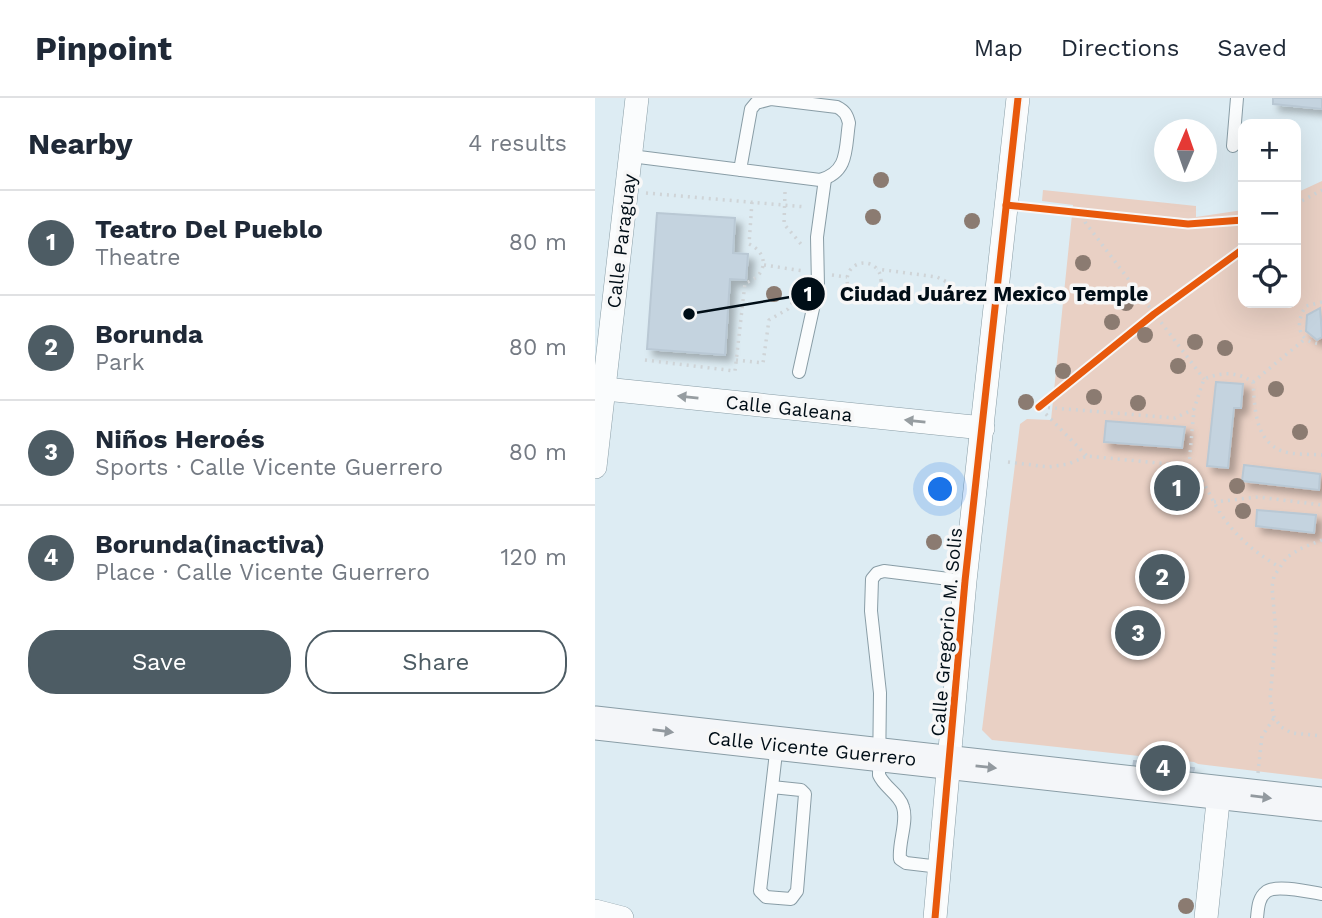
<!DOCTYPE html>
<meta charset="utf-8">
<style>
:root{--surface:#fff;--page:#f2f2f3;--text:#1f2937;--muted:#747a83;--line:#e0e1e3;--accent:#4d5c64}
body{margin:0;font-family:"Work Sans",sans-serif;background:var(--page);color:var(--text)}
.controls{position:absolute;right:21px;top:21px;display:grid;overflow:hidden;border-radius:14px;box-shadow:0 7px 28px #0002}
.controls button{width:63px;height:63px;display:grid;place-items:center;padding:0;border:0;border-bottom:2px solid var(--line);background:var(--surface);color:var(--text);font:35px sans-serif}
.compass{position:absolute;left:559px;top:21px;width:63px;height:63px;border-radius:50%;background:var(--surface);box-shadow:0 7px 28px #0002;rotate:2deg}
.you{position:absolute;left:346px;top:392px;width:24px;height:24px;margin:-18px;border:5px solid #fff;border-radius:50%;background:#1a73e8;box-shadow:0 0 0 10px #1a73e833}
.badge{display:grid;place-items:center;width:46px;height:46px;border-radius:50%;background:var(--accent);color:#fff;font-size:23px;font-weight:700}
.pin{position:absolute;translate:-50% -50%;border:4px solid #fff;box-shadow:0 2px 7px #0006}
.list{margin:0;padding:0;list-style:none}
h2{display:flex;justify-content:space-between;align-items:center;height:91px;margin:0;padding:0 28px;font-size:30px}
h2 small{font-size:23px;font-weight:400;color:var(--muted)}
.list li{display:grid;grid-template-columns:46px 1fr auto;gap:21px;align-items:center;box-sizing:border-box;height:105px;padding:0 28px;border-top:2px solid var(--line)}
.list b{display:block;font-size:26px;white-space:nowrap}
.list p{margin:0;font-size:23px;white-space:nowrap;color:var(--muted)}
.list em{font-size:23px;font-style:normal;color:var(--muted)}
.actions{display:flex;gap:14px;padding:21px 28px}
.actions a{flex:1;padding:16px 0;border:2px solid var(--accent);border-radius:28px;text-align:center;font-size:24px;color:var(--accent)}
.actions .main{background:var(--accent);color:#fff}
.icon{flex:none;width:38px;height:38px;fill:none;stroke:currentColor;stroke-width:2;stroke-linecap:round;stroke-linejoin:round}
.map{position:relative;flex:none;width:727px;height:820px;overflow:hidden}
header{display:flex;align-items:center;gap:42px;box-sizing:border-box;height:98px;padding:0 35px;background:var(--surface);border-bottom:2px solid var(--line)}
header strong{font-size:33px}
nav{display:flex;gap:38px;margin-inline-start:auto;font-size:24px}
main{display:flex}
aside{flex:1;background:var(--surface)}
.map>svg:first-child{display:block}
.green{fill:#e9d0c4}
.building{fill:#c4d3df;stroke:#b9c8d4;stroke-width:2;filter:url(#shadow)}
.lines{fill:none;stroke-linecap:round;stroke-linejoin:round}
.lane-casing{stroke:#899da6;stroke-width:14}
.street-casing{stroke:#899da6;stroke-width:24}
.secondary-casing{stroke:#899da6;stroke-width:35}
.path{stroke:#cfd4d7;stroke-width:3.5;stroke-dasharray:2 5;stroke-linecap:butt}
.lane{stroke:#fafcfd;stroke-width:12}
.street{stroke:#fafcfd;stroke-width:23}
.secondary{stroke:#f4f6f9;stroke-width:33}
.cycleway-casing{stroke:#f7f7f7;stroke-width:11}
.cycleway{stroke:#e8590c;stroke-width:7}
.tree{fill:#8b7b71}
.oneway{fill:#969da1}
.oneway2{fill:#92999f}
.labels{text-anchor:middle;stroke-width:7;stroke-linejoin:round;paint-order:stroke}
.street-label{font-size:19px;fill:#000e17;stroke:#f7f7f7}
.leader{fill:none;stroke:#000e17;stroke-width:2.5}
.callout-dot{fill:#000e17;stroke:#f7f7f7;stroke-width:2.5}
.mark-label{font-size:21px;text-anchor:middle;font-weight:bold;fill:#fff}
.callout-label{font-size:21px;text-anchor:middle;font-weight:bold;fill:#000e17;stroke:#f7f7f7;stroke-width:7;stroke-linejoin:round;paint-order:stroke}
</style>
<header>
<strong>Pinpoint</strong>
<nav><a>Map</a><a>Directions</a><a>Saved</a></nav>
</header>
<main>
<aside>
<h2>Nearby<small>4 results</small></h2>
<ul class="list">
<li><span class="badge">1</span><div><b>Teatro Del Pueblo</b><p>Theatre</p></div><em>80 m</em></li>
<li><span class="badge">2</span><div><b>Borunda</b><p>Park</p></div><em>80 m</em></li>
<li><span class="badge">3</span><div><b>Niños Heroés</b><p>Sports · Calle Vicente Guerrero</p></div><em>80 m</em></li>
<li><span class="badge">4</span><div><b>Borunda(inactiva)</b><p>Place · Calle Vicente Guerrero</p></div><em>120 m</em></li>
</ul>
<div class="actions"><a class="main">Save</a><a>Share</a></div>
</aside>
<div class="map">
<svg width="727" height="820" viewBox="0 0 727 820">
<defs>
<filter id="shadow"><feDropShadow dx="6" dy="6" stdDeviation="3.5" flood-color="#0004"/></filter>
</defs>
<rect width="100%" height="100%" fill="#ddecf3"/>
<polygon class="green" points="727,83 727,681 603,666 599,664 397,642 387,632 425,326 432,321 456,322 478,107 447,103 448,92 601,108 601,119 648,112 648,205 701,205 701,95"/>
<g class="building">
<polygon points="678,0 727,0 727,11 678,6"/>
<polygon points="62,115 140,120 138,155 153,156 151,182 135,181 130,257 52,251"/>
<polygon points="725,210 727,239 722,242 711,233 712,217"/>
<polygon points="621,284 648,286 646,310 639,310 633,370 612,368"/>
<polygon points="511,323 590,329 587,350 509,344"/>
<polygon points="649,367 725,376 724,392 647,383"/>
<polygon points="571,376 598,391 592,405 566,389"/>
<polygon points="662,412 721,417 719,435 661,428"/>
<polygon points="539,663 599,670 598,676 538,670"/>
</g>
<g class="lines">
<defs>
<g id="lane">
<polyline points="638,48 642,0"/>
<path d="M36,58L225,82C254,74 250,51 254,25C252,17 250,13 242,9L176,1L161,5L156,11L145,72"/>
<polyline points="204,274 223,188 222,139 230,81"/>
<polyline points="177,689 206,692 210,696 202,793 196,801 171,799 165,793 182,646"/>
<path d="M345,769L311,765L305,761C303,745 313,724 308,709C305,697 289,689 284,677L285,595L276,513L277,481L282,475L289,473L370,483"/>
<path d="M662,820C663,811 663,800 671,794C680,786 715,794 727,796"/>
</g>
<g id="street">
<polyline points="0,290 388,330"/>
<polyline points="0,369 42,0"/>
<polyline points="0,813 27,820"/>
<polyline points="340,820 370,483 423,0"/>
<polyline points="611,820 624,694"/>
</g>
<polyline id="secondary" points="0,625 727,706"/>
</defs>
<use href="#lane" class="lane-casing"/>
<use href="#street" class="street-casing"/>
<use href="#secondary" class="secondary-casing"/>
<g class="path">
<polyline points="190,94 189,126 206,146"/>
<polyline points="51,95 211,109"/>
<polyline points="701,106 727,92"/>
<polyline points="431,110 593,126 648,122"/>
<polyline points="489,117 490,124 609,281"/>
<circle cx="269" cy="182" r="17"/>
<polyline points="169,167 209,173"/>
<polyline points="237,177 252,179"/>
<polyline points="279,195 346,201 354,195 354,185 342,179 282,171"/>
<path d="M727,204L711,208C699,226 703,245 727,246"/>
<path d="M50,262L140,273L150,185C172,178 175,156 154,146L157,104"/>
<polyline points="141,262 168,265 174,222 193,211 203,197"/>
<polyline points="658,284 710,241"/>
<polyline points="444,309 559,216 648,151"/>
<polyline points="446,309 580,320 599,311"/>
<polyline points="446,311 492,358"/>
<path d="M413,364L453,369L473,366L492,358L594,368C609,380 614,397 624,413C639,437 659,454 683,468"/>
<path d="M594,368L599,311L609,281C627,274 641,273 658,284C660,309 659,342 687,353C698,357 715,356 727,357"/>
<polyline points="619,404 663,399 727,407"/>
<polyline points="727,442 707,450 692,459 679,478 677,489 681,536 675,600 679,619 686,629 697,635 727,638"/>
<polyline points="663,675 667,638 679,620"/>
</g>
<use href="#lane" class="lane"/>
<use href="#street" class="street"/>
<use href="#secondary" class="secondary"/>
<defs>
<g id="cycleway">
<polyline points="411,107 593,126 648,122"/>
<polyline points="444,309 559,216 648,151"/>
<polyline points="340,820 370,483 423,0"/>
</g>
</defs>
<use href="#cycleway" class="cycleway-casing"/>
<use href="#cycleway" class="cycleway"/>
</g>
<g class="tree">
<circle cx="286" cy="82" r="8"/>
<circle cx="278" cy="119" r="8"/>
<circle cx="377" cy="123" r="8"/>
<circle cx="488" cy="165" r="8"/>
<circle cx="179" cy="196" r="8"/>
<circle cx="531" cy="205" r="8"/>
<circle cx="517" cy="224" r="8"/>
<circle cx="550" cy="237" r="8"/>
<circle cx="600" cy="244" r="8"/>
<circle cx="630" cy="250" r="8"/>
<circle cx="583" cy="268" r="8"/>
<circle cx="468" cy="273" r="8"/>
<circle cx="681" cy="291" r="8"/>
<circle cx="499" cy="299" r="8"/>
<circle cx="431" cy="304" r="8"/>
<circle cx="543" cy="305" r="8"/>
<circle cx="705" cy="334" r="8"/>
<circle cx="642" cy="388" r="8"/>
<circle cx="648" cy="413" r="8"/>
<circle cx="339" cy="444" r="8"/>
<circle cx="591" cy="808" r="8"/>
</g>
<defs><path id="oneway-solid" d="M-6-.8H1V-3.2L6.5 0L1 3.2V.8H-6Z" transform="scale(1.75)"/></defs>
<g class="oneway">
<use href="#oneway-solid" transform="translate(93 299) rotate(-174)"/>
<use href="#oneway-solid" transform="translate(320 323) rotate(-174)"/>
</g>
<g class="oneway2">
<use href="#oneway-solid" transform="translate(68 633) rotate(7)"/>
<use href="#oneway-solid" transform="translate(391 669) rotate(6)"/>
<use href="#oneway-solid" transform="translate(666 699) rotate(7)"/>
</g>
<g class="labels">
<g class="street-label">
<text transform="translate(26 143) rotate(-83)" y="7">Calle Paraguay</text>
<text transform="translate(194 310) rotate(6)" y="7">Calle Galeana</text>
<text transform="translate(351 534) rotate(-85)" y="7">Calle Gregorio M. Solis</text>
<text transform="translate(217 650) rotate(6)" y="7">Calle Vicente Guerrero</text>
</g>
</g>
<path class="leader" d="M94 216L213 196"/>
<g class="callout-dot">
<circle cx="94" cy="216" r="7"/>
<circle cx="213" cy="196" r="18"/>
</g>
<g class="mark-label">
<text x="213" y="203">1</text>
</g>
<g class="callout-label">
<text x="399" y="203">Ciudad Juárez Mexico Temple</text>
</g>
</svg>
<div class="controls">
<button>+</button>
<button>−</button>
<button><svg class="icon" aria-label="locate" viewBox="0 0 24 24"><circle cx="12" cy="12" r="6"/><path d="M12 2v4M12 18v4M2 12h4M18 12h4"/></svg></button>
</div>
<svg class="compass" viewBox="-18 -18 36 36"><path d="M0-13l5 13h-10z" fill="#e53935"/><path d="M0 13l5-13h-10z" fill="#747a83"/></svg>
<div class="you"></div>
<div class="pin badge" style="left:582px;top:390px">1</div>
<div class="pin badge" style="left:567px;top:479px">2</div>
<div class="pin badge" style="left:543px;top:535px">3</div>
<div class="pin badge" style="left:568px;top:670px">4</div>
</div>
</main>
